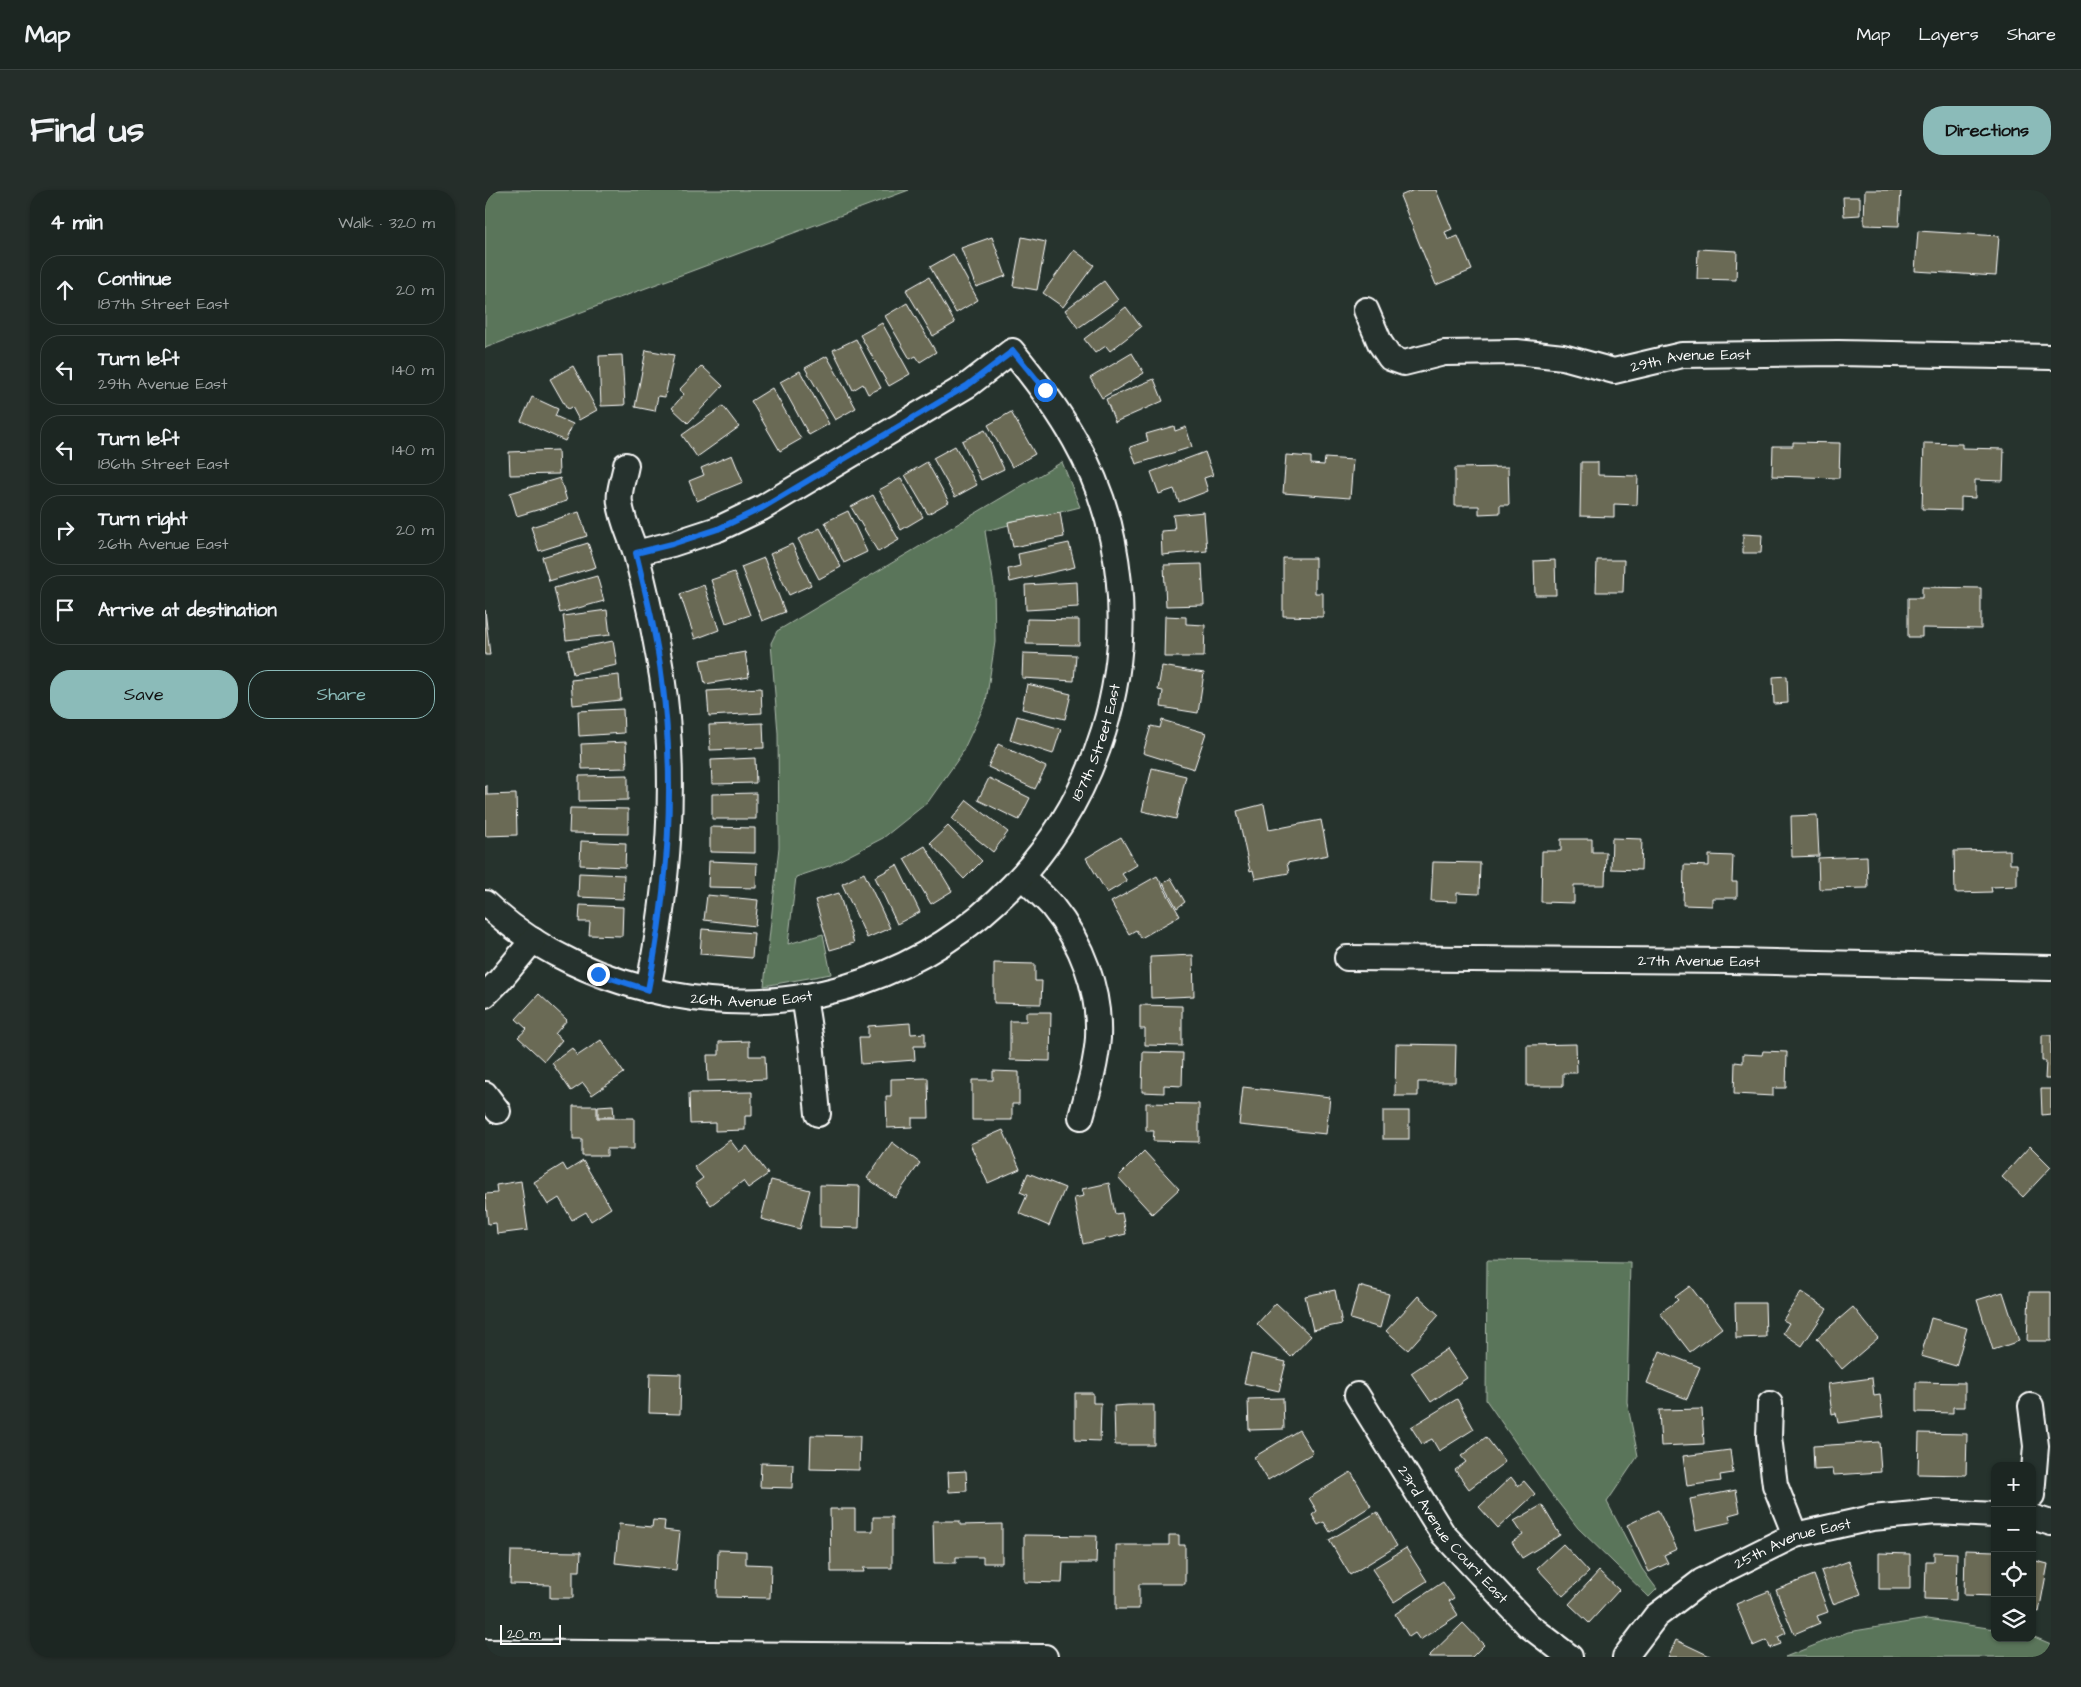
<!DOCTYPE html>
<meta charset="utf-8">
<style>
:root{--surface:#1c2622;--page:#252e2a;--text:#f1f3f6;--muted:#a0a5a5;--line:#3a4340;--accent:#8bbbb9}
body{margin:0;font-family:"Architects Daughter",sans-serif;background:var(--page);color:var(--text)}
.controls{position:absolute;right:15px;bottom:15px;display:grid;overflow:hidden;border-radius:10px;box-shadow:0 1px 4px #0004}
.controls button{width:45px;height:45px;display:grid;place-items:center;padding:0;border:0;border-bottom:1px solid var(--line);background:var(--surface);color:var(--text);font:25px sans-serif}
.scale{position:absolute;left:15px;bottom:12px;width:61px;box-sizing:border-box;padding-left:5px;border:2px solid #fff;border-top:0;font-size:14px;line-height:18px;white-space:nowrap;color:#fff;-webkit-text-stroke:4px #26332d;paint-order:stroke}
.stop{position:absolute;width:15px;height:15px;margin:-11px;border:4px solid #1a73e8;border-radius:50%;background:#fff}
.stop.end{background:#1a73e8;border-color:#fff;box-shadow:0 1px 5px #0008}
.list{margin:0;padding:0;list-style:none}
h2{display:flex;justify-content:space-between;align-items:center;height:65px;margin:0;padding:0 20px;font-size:21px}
h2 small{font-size:16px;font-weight:400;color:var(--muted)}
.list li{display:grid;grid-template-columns:32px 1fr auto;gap:15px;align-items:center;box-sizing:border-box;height:70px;margin:0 10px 10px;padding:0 10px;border:1px solid var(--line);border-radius:20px}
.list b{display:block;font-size:19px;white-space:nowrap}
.list p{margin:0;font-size:16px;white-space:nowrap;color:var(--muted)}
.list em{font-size:16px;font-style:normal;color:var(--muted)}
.actions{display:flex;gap:10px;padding:15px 20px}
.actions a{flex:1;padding:11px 0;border:1px solid var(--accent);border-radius:20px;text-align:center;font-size:18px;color:var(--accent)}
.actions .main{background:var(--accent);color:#111}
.icon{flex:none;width:28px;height:28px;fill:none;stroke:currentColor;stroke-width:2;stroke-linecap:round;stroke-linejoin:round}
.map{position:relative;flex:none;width:1566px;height:1467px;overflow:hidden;border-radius:20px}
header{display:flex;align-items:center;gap:30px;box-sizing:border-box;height:70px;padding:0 25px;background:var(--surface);border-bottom:1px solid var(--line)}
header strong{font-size:24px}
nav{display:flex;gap:28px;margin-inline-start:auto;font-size:18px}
.intro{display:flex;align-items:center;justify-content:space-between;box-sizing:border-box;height:120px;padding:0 30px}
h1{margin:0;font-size:35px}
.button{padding:12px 22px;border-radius:20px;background:var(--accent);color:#111;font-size:18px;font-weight:700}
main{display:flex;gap:30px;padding:0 30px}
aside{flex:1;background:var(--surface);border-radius:20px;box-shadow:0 1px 4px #0004}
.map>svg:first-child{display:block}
.green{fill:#5a745a;stroke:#acbaac}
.building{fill:#6b6a55;stroke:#fff}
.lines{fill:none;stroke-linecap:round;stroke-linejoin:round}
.street-casing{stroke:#fff;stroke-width:28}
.street{stroke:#26332d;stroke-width:24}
.route{stroke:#1a73e8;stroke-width:6}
.labels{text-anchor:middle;stroke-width:4;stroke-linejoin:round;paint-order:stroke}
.street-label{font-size:15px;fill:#fff;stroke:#26332d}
</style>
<header>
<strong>Map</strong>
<nav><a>Map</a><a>Layers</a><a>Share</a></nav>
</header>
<div class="intro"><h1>Find us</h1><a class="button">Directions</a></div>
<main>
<aside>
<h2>4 min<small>Walk · 320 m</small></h2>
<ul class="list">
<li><svg class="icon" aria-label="ahead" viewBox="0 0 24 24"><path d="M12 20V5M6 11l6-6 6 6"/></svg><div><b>Continue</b><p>187th Street East</p></div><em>20 m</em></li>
<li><svg class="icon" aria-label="left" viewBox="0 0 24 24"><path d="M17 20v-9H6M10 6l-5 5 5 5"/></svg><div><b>Turn left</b><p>29th Avenue East</p></div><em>140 m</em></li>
<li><svg class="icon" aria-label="left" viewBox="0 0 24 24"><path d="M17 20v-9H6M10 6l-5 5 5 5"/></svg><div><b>Turn left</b><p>186th Street East</p></div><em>140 m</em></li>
<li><svg class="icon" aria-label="right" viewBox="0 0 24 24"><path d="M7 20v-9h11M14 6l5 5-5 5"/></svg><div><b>Turn right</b><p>26th Avenue East</p></div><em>20 m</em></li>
<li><svg class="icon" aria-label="arrive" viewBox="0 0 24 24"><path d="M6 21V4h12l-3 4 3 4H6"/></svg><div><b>Arrive at destination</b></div></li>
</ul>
<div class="actions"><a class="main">Save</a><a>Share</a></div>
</aside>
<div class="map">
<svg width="1566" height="1467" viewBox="0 0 1566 1467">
<rect width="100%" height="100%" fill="#26332d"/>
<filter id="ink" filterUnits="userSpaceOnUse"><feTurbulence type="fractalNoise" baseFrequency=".02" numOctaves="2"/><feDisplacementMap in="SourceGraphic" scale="10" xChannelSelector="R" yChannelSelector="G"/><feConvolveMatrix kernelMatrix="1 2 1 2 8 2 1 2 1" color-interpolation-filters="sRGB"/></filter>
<g filter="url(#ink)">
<g class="green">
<polygon points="0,0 424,0 0,158"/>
<polygon points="577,272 595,317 500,341 509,396 510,452 501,512 476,565 443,612 398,648 344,676 311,687 303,754 338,744 346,784 279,796 294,657 293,543 286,453 292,441"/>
<polygon points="1002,1070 1145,1072 1142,1212 1153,1266 1122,1312 1157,1379 1172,1399 1164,1407 1093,1338 1065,1302 1001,1210"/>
<polygon points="1442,1429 1510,1439 1510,1448 1547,1448 1547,1446 1566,1454 1566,1467 1300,1467 1363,1442"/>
</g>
<g class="building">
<polygon points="929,0 951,0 967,39 960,42 963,50 973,46 987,80 951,95 915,6"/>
<polygon points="1380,0 1416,0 1414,36 1379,35"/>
<polygon points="1358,7 1375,7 1375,25 1359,26"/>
<polygon points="1433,41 1514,46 1511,86 1430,81"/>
<polygon points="507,47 521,86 491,97 476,58"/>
<polygon points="537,47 561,52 552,100 528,96"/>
<polygon points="1213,59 1252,61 1251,90 1212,89"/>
<polygon points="589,60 609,75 578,117 558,103"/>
<polygon points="468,64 493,110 471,123 445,77"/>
<polygon points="444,87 470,133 448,146 421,100"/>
<polygon points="619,91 633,110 593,138 580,120"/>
<polygon points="422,113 451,162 435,172 431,166 425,169 400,126"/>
<polygon points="641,117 656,137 625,161 621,156 610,163 599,149"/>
<polygon points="397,133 425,184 404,196 375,145"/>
<polygon points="371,149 396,198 383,204 378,194 368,200 348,160"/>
<polygon points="161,160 189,165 180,207 173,206 170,221 150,217"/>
<polygon points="647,163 659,183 617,208 605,188"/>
<polygon points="137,165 140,215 116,216 114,166"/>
<polygon points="342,166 371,218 350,230 320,178"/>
<polygon points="88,176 112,220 94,230 87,217 82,219 65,189"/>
<polygon points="217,176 238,196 203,233 187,218 199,204 194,200"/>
<polygon points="315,181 344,234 324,245 295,192"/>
<polygon points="669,189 678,211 630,232 621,209"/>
<polygon points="287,198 316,249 295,261 266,211"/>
<polygon points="47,207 73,219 70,226 88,234 80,251 36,231"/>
<polygon points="238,216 254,237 212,267 197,245"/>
<polygon points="526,222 550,264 527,277 503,235"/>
<polygon points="689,236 690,241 701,237 707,257 651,274 645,257 663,251 661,244"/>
<polygon points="500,240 519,279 496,290 477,251"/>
<polygon points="1308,252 1355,253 1354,288 1287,286 1288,256 1308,256"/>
<polygon points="1439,253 1477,254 1477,258 1519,259 1518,291 1490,290 1490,308 1476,307 1476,320 1437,319"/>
<polygon points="470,256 492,295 470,307 448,268"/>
<polygon points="73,260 74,284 25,285 24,262"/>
<polygon points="720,262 728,285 719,288 723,301 694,312 689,299 674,304 666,282"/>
<polygon points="247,265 258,292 212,311 204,291 219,285 216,278"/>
<polygon points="801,265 826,267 826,274 839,275 840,268 868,270 865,308 798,303"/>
<polygon points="442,272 464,312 443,324 420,285"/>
<polygon points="1096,272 1113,272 1113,285 1153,286 1152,315 1129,314 1129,327 1095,326"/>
<polygon points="1023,277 1024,315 1015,315 1015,323 994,324 994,316 970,316 970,278"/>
<polygon points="75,288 82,311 32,326 25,303"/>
<polygon points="416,288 438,327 416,340 394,300"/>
<polygon points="388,305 414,350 393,362 366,317"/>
<polygon points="363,321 382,362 359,373 340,332"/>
<polygon points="94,322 102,346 54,361 46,337"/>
<polygon points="575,322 579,347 528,357 523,332"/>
<polygon points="719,322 722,361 677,365 676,341 690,340 688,325"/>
<polygon points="335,338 356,377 334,389 313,349"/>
<polygon points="1258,344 1277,345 1276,363 1258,363"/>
<polygon points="103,353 111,377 64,391 57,367"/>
<polygon points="584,353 590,377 525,392 523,379 535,376 533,364"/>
<polygon points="307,354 326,395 304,405 285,364"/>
<polygon points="279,368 300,422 277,431 256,377"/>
<polygon points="798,368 830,368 830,403 838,403 838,427 798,426"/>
<polygon points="1070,370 1071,405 1050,405 1049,371"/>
<polygon points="1112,370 1139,370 1138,402 1111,402"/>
<polygon points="717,374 719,415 681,416 679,375"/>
<polygon points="249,382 265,425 241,433 226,390"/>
<polygon points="112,386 119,411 75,423 69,398"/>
<polygon points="592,392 593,417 541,420 540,395"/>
<polygon points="219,395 234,440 210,449 195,404"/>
<polygon points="1437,397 1496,398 1496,439 1437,438 1437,447 1423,447 1423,408 1437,408"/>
<polygon points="0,420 5,465 0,465"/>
<polygon points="122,420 125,445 81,450 78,426"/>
<polygon points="680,426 701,427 701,434 720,435 719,467 679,467"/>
<polygon points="542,429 594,430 594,455 541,454"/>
<polygon points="128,451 132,475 88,484 83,460"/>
<polygon points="260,462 264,487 220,494 215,470"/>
<polygon points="538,463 591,465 589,491 537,488"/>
<polygon points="677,476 719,483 713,523 676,517 678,501 673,500"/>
<polygon points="134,485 136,510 88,515 86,490"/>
<polygon points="1302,486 1303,513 1289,514 1288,487"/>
<polygon points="542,494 586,504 580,529 537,519"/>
<polygon points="276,498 277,523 224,526 222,501"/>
<polygon points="138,519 139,543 94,546 93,521"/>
<polygon points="532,526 576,539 568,564 525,550"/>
<polygon points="677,530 721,543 709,579 658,563 666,536 675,538"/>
<polygon points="278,533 279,558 225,560 224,535"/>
<polygon points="141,552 142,578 97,579 96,554"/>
<polygon points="513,554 561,577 550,599 503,577"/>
<polygon points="270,568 271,593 227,594 226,570"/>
<polygon points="667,578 701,586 691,629 657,621"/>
<polygon points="143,585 143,610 94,611 94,586"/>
<polygon points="504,588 545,608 534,630 493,610"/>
<polygon points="0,596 2,596 2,605 31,604 32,645 0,646"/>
<polygon points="271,603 271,629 227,629 227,604"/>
<polygon points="482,610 523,642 508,662 467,629"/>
<polygon points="779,614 784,640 836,630 843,665 802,673 804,683 770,689 768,680 765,681 752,621"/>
<polygon points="85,618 143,619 143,644 84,643"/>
<polygon points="1332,625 1334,666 1307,667 1306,626"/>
<polygon points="463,636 497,671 479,689 445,653"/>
<polygon points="225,637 270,638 270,663 225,662"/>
<polygon points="636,647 652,675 637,684 642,691 622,703 601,668"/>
<polygon points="1127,648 1157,649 1156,680 1126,679"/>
<polygon points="1076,649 1107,649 1107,662 1121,662 1120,695 1089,695 1089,713 1056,712 1057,661 1076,661"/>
<polygon points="96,651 141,653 140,677 95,675"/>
<polygon points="440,656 467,701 446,714 419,669"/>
<polygon points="1525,660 1525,674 1532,674 1532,696 1506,697 1507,702 1470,703 1469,661"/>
<polygon points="1224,665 1248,666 1247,692 1252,692 1252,708 1227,708 1227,716 1198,715 1199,675 1224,676"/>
<polygon points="1382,666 1383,698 1334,699 1333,668"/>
<polygon points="224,671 272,673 271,698 223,697"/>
<polygon points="948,672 995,673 994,704 972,703 972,712 946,711"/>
<polygon points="412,675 435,722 412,734 390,687"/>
<polygon points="94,683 139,685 138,709 93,707"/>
<polygon points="379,683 405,738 382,748 357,694"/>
<polygon points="672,686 695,726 656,748 651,740 644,744 626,712"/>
<polygon points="686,688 700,712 692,718 678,693"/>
<polygon points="354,703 369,753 345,760 330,710"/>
<polygon points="222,705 273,710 270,736 219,730"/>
<polygon points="95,715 138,717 137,746 104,745 105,732 94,732"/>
<polygon points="217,739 269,743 267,768 215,764"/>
<polygon points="708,765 709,806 666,808 665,767"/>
<polygon points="509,773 550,774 550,791 557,791 556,814 509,813"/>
<polygon points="54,804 82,830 70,844 77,850 59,871 33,847 42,839 31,829"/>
<polygon points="655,815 697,816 697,856 660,855 660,839 655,839"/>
<polygon points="541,822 566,822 565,871 525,870 525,831 541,831"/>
<polygon points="425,833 426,844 440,843 440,856 429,856 430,870 376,874 374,847 383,847 383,836"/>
<polygon points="1557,845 1566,845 1566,889 1560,889 1561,871 1557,871"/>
<polygon points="116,850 139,883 107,905 98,893 86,901 67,873 87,858 92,866"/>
<polygon points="264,851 264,866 280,866 281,889 223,891 222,865 234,865 234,852"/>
<polygon points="911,854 971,855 970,892 933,892 933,906 910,906"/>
<polygon points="1091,854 1092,883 1078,883 1078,896 1042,896 1042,855"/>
<polygon points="1278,861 1302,862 1301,898 1288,898 1288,906 1249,904 1250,872 1258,873 1258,864 1277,865"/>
<polygon points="658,862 698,863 697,896 679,895 679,903 657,902"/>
<polygon points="508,881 534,882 534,914 527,914 527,930 487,930 487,890 508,890"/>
<polygon points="443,888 444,928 427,928 427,937 402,938 401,906 406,906 406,889"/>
<polygon points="758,897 845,907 841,944 754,935"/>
<polygon points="1556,899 1566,899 1566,924 1557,925"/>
<polygon points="267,902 267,926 260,926 260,940 230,941 230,933 205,934 204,903"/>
<polygon points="661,913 714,914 714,952 668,951 669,941 661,941"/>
<polygon points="128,915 129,927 113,927 113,916"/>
<polygon points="88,916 112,916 112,928 149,928 149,959 122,959 122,966 97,966 97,949 88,949"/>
<rect x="898" y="921" width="26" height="28"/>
<polygon points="518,940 535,979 503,993 485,954"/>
<polygon points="245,950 254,962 262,956 283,984 263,998 258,991 226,1015 210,994 218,988 209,977"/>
<polygon points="407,952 435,973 410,1008 382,988"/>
<polygon points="1545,956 1566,977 1538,1007 1517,987"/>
<polygon points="659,961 694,999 667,1024 633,987"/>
<polygon points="98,971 126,1018 106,1031 101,1022 87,1030 74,1008 63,1015 49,992 78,974 82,981"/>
<polygon points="543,983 580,998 564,1036 534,1023 542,1005 535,1002"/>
<polygon points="286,990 325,1000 315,1039 276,1029"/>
<polygon points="36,991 43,1040 12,1044 11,1033 3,1034 0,1004 12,1003 11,995"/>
<polygon points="624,993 630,1024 637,1023 641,1044 598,1054 589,1008 599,1006 597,999"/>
<polygon points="335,995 375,996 374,1038 335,1037"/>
<polygon points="874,1096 904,1104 895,1138 865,1129"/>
<polygon points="1205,1096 1237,1138 1205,1162 1175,1123 1193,1110 1190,1107"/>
<polygon points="850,1100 857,1134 828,1140 820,1106"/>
<polygon points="1316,1102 1342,1119 1317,1156 1298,1143 1304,1133 1298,1130"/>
<polygon points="1518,1102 1534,1151 1508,1160 1492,1110"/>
<polygon points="1544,1102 1566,1102 1566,1151 1542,1151"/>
<polygon points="933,1106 954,1125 923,1160 901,1141"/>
<polygon points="791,1113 826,1146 806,1167 772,1134"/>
<polygon points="1250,1113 1280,1113 1281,1147 1251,1148"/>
<polygon points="1368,1117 1393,1148 1357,1179 1332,1148"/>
<polygon points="1446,1128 1482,1138 1471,1176 1436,1166"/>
<polygon points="962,1159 982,1188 946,1212 926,1183"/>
<polygon points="1175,1161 1215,1177 1202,1209 1162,1193"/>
<polygon points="766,1164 801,1172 794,1201 759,1193"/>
<polygon points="165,1183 196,1184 195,1224 164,1223"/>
<polygon points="1387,1188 1389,1206 1395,1205 1398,1227 1353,1233 1351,1223 1347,1224 1343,1194"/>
<polygon points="1431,1192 1480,1193 1480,1217 1468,1217 1468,1223 1431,1222"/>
<polygon points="590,1203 608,1203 608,1213 616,1213 615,1251 590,1250"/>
<polygon points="798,1208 799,1239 764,1240 763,1209"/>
<polygon points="972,1209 989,1239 954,1261 947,1249 937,1254 926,1237"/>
<polygon points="643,1215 669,1215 669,1255 630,1255 629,1216"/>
<polygon points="1217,1219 1219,1254 1176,1256 1174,1220"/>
<polygon points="814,1240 828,1263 783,1290 769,1267"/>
<polygon points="1434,1243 1482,1244 1481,1285 1433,1284"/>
<polygon points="326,1245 375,1246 374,1280 325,1279"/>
<polygon points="1001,1247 1020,1272 984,1299 970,1280 981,1272 976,1266"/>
<polygon points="1394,1252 1396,1282 1349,1285 1348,1279 1329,1280 1328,1256"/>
<polygon points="1245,1260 1248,1283 1235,1285 1236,1291 1202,1296 1198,1266"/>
<polygon points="276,1273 308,1274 307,1298 275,1297"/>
<polygon points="481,1281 482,1301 464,1302 463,1282"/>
<polygon points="866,1282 886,1316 845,1342 839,1332 833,1335 827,1325 832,1321 824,1308"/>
<polygon points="1026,1287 1033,1296 1039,1291 1050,1304 1013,1338 994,1317"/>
<polygon points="1251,1300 1255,1322 1244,1325 1246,1332 1211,1340 1205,1309"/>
<polygon points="1057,1315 1075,1345 1037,1368 1027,1352 1038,1345 1029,1331"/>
<polygon points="345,1319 370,1319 370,1341 388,1341 388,1327 407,1327 407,1378 378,1378 379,1382 346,1382"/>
<polygon points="1173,1320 1192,1359 1179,1365 1183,1373 1164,1382 1142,1335"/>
<polygon points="892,1322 912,1356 865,1385 844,1350"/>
<polygon points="168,1330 180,1331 179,1340 195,1342 191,1380 130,1373 134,1334 167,1337"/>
<polygon points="448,1331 475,1331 475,1335 517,1334 517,1373 498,1373 498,1367 471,1367 471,1373 449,1373"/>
<polygon points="539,1345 612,1346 611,1373 578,1373 577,1393 539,1392"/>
<polygon points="684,1345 694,1345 694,1355 700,1355 700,1394 654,1394 654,1419 631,1419 631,1355 684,1355"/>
<polygon points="1078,1354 1104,1382 1078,1406 1052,1378"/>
<polygon points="921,1358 942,1391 909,1412 887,1379"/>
<polygon points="233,1360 261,1361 261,1374 286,1375 285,1408 232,1407"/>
<polygon points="1480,1360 1510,1361 1510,1406 1479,1405"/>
<polygon points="26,1361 96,1362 95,1381 88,1381 88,1408 65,1408 65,1395 25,1394"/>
<polygon points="1449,1362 1472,1363 1471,1410 1440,1409 1441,1371 1449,1371"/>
<polygon points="1394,1363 1425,1364 1425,1399 1394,1399"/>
<polygon points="1547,1370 1563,1374 1554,1422 1547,1420"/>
<polygon points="1364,1371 1376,1404 1348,1414 1336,1381"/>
<polygon points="1114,1381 1134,1400 1104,1433 1084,1414"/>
<polygon points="1329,1385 1343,1422 1332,1426 1335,1433 1309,1444 1291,1400"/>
<polygon points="958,1392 969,1408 964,1411 973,1425 935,1450 930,1443 924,1447 910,1424"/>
<polygon points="1284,1401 1301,1443 1293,1447 1296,1454 1285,1458 1282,1450 1268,1456 1251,1414"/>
<polygon points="978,1433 999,1455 987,1467 943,1467"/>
<polygon points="1191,1450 1227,1467 1183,1467"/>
</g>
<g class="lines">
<defs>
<g id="street">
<path id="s1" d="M881,120L895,153L905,168L919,173L959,163L1032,162L1078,167L1129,181L1197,165L1353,163L1566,167"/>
<path d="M141,275C139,287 133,302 135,313C137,330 146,347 151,364C162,404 170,445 177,486C193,591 183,697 163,800"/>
<path d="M537,687C547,696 558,706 567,716C597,753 615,800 613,848C611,875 603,901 596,927"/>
<path id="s2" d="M0,713C51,762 120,792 189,805C455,854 680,615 628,352C614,278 574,218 527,161L483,195L277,318L233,339L187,354L151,363"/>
<path id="s3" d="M862,768L1247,771L1566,778"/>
<polyline points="0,805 15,790 48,750"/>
<polyline points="319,806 326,852 333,924"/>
<polyline points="0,904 13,921"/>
<path id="s4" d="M872,1205L958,1344L1043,1435L1085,1467"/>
<polyline points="1285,1214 1284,1247 1290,1295 1310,1345"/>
<polyline points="1546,1216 1551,1256 1547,1305"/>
<polyline points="1547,1327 1566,1333"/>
<polyline points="0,1462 560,1467"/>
<path id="s5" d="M1140,1467L1171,1426L1217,1391L1310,1345L1387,1328L1451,1322L1510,1325"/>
</g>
</defs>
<use href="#street" class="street-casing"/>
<use href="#street" class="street"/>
</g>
</g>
<g class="lines" filter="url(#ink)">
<path class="route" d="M113,784L163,800C183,695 191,597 177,490C172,447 161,405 151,363L187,354L233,339L277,318L483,195L528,161L560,200"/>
</g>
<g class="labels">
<g class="street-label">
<text dy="5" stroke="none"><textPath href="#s1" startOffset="360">29th Avenue East</textPath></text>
<text dy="5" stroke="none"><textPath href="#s2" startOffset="752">187th Street East</textPath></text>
<text dy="5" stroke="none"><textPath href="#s3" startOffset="352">27th Avenue East</textPath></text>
<text dy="5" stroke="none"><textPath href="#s2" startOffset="291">26th Avenue East</textPath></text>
<text dy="5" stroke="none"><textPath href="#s4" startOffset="170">23rd Avenue Court East</textPath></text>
<text dy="5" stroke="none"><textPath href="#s5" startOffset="208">25th Avenue East</textPath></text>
</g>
</g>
</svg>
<div class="controls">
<button>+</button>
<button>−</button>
<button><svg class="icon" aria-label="locate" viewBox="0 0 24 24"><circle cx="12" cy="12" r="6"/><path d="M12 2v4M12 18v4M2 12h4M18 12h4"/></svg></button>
<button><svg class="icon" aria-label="layers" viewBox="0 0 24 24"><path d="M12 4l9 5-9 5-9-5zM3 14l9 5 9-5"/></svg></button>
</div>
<div class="scale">20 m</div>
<div class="stop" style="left:560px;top:200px"></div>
<div class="stop end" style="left:113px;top:784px"></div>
</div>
</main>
